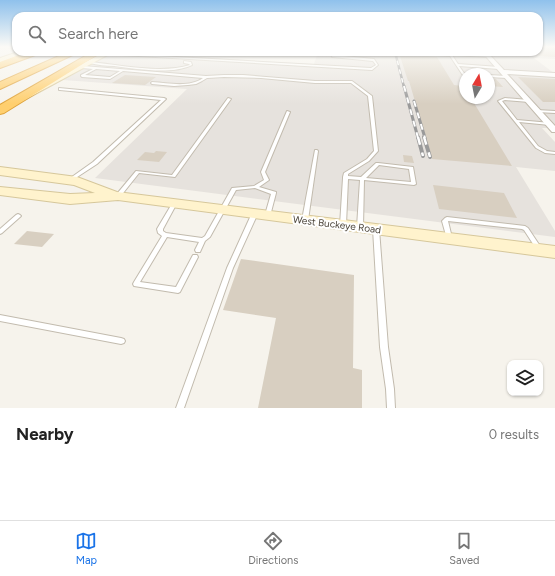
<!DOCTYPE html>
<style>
:root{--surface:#fff;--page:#f2f2f2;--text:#222;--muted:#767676;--line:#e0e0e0;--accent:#1a73e8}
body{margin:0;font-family:Figtree,sans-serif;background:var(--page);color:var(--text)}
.controls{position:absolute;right:12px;bottom:12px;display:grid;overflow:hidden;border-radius:8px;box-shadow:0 1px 3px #0004}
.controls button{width:36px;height:36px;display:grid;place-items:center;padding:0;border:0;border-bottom:1px solid var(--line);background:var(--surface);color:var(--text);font:20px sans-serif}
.compass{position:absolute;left:459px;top:68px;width:36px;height:36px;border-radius:50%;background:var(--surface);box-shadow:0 1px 3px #0004;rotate:10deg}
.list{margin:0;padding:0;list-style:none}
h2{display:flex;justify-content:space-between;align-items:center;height:52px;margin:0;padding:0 16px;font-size:17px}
h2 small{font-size:13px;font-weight:400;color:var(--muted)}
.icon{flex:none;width:22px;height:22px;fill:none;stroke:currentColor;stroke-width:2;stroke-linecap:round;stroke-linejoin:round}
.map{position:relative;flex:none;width:555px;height:408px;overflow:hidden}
.search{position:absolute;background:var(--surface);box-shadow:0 1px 3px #0004;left:12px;right:12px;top:12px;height:44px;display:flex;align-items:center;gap:10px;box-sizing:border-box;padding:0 14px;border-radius:12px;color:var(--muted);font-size:15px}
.sheet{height:112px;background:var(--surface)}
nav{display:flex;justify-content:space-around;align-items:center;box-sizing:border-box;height:56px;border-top:1px solid var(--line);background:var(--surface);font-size:11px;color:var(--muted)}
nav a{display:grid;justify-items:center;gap:2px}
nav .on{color:var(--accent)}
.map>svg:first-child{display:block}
.industrial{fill:#e6e2dd;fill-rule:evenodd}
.building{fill:#d8cfc1}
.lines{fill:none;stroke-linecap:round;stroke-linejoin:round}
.lane-casing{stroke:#c2bbae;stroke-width:2}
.street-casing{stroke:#c2bbae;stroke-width:2}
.secondary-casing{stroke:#d6c79b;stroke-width:2}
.highway-casing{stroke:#e0a43c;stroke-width:2}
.lane{fill:#fff;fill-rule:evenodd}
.street{fill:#fff;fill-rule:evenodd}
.secondary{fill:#fff3cd;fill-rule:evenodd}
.highway{fill:#ffcf6e;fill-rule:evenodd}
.rail-far2-casing{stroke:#9a9a9a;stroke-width:2.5}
.rail-far1-casing{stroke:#9a9a9a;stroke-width:3}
.rail-casing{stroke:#9a9a9a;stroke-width:4}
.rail-far2{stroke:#fff;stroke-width:1.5;stroke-dasharray:4.5;stroke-linecap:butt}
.rail-far1{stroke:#fff;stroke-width:2;stroke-dasharray:6;stroke-linecap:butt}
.rail{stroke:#fff;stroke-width:2.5;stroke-dasharray:8;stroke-linecap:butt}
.labels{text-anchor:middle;stroke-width:4;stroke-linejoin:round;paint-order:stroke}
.street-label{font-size:10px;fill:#4b4439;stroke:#fff}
</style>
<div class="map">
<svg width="555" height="408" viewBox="0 0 555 408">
<rect width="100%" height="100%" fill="#f6f3ec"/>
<path class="industrial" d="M555,47V59L534,58L555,74V128H542L555,142V171L516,167L555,231V237L95,178L187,89L63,80L113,52L314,64L318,52H539ZM465,74H489V98H465Z"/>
<g class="building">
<polygon points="539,47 555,47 555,57 539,56"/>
<polygon points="399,53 437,57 454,85 463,86 465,89 465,98 471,98 512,166 432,159 409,81 408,81"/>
<polygon points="125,75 156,77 145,85 112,83"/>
<polygon points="518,77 555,79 555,102 543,102"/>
<polygon points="489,78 496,79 503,87 489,86"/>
<polygon points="156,151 167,152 159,162 137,160 145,152 154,153"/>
<polygon points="403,155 412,156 414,163 404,162"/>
<polygon points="433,185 504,193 517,218 439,209"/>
<polygon points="27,231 54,234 42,247 14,244"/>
<polygon points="241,259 354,275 353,368 362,370 362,408 258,408 276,318 223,310"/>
</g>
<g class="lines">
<defs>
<g id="lane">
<polygon points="179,52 203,52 202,53 180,53"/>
<polygon points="260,52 276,52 305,54 304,55"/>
<polygon points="406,52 488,55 489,57 452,55 458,64 499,67 500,68 499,69 459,66 464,73 466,74 463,75 462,74 450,56 405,53"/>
<polygon points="106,53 371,68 376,65 373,61 332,57 333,55 374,59 378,65 372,70 105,54"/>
<path d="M184,61L191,62L192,65C172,75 137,69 114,66C106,66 97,65 90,63L91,62C120,65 162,74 190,65L189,64L184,63Z"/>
<path d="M83,66L206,76L224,75H243L315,81H352L372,96L378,151L369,161L348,174V176L361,177L376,163H378L413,167L416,184L414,185L364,180L363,227L362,228H358L357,227L360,180L348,179L346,225L345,226H341L340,225L343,178V177L344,173L367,159L374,151L368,96L351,83H315L261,78L224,77L207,78L202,81L196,84L188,85L174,86L152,84L151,83L152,82C169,83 189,88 203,78L123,71L110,79L82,77L81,76V75L93,69L82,68ZM96,69L120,71L110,77L85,75ZM379,165L409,169L411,182L366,178Z"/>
<polygon points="489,75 507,76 508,77 507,78 489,77"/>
<polygon points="59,88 164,98 166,99 97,164 71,181 69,181 69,179 93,162 161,100 60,90 59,90"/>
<polygon points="228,98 231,99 175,177 139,173 120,197 116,197 116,195 136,171 172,175"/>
<polygon points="505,98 529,100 531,101 529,102 505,100 502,101 517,120 551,123 552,124 550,125 519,122 538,146 547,151 555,152 555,154 545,153 536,148 498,101"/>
<polygon points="536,110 555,111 555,113 537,112 536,112"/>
<polygon points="287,111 290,112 265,172 269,180 259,187 276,192 276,193 270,216 268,217 265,215 271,194 255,188 236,190 210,237 205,241 200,252 196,252 195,250 199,242 167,237 140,282 176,287 193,255 197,255 198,257 180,292 178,293 134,286 133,284 134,282 162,236 158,233 157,229 173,202 175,201 177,203 163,229 163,231 166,233 202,238 205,236 232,188 254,186 264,180 261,172"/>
<polygon points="315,150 317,150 318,151 308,220 305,222 302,220"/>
<polygon points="255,211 258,213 233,268 184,408 176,408 227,268 252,213"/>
<polygon points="18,214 20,215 21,216 20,217 2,233 0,234 0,229 16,215"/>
<polygon points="447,217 525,226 528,228 542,249 541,250 537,250 524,230 522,229 448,221 452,238 451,239 447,239 442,221 445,218"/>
<polygon points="376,227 378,228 379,229 388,347 394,389 395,408 387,408 386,389 380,347 373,229 374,228"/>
<polygon points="0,315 121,338 124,339 125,341 124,343 121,344 0,321"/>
</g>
<polygon id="street" points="482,52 487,52 504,70 555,73 555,77 507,74 555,126 555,132 552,132"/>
<g id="secondary">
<polygon points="18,52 27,52 0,63 0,58"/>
<polygon points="105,52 113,52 0,113 0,106"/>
<polygon points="0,167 77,177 117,192 555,246 555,258 118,200 70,204 0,195 0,187 70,194 95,193 74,185 0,175"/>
</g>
<g id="highway">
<polygon points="27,52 39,52 38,54 0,68 0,62"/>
<polygon points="68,52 79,52 0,89 0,82"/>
<polygon points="92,52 102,52 4,113 0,114 0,105"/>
</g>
</defs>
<use href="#lane" class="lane-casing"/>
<use href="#street" class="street-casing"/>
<use href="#secondary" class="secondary-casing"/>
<use href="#highway" class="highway-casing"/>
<use href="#lane" class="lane"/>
<use href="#street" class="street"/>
<use href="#secondary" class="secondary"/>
<use href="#highway" class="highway"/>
<defs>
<polyline id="rail-far2" points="395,52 404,87"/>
<g id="rail-far1">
<polyline points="404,86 418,138"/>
<polyline points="414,101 425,138"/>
</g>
<g id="rail">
<polyline points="418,137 423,156"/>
<polyline points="424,137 430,157"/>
</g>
</defs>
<use href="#rail-far2" class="rail-far2-casing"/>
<use href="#rail-far1" class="rail-far1-casing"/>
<use href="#rail" class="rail-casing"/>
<use href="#rail-far2" class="rail-far2"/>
<use href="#rail-far1" class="rail-far1"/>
<use href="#rail" class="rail"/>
</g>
<linearGradient id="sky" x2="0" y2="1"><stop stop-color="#8fc1ec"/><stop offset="0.45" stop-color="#fbfaf6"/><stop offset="1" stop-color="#fbfaf6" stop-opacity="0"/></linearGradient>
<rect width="555" height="104" fill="url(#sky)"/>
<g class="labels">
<g class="street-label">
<text transform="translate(337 224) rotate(7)" y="4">West Buckeye Road</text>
</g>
</g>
</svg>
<div class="controls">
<button><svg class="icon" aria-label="layers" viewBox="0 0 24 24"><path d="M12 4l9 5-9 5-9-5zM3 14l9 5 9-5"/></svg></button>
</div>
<svg class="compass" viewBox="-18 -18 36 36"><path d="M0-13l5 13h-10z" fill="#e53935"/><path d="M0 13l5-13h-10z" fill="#767676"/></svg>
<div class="search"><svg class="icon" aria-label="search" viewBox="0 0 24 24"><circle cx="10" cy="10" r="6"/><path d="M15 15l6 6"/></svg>Search here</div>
</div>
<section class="sheet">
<h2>Nearby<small>0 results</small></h2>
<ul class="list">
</ul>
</section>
<nav>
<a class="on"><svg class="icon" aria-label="map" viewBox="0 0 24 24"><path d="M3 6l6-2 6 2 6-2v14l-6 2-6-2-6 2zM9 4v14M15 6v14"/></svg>Map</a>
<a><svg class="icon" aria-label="directions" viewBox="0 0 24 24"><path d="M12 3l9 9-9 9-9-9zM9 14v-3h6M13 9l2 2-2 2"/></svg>Directions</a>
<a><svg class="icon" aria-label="saved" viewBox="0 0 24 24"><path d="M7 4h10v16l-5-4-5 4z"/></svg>Saved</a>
</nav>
